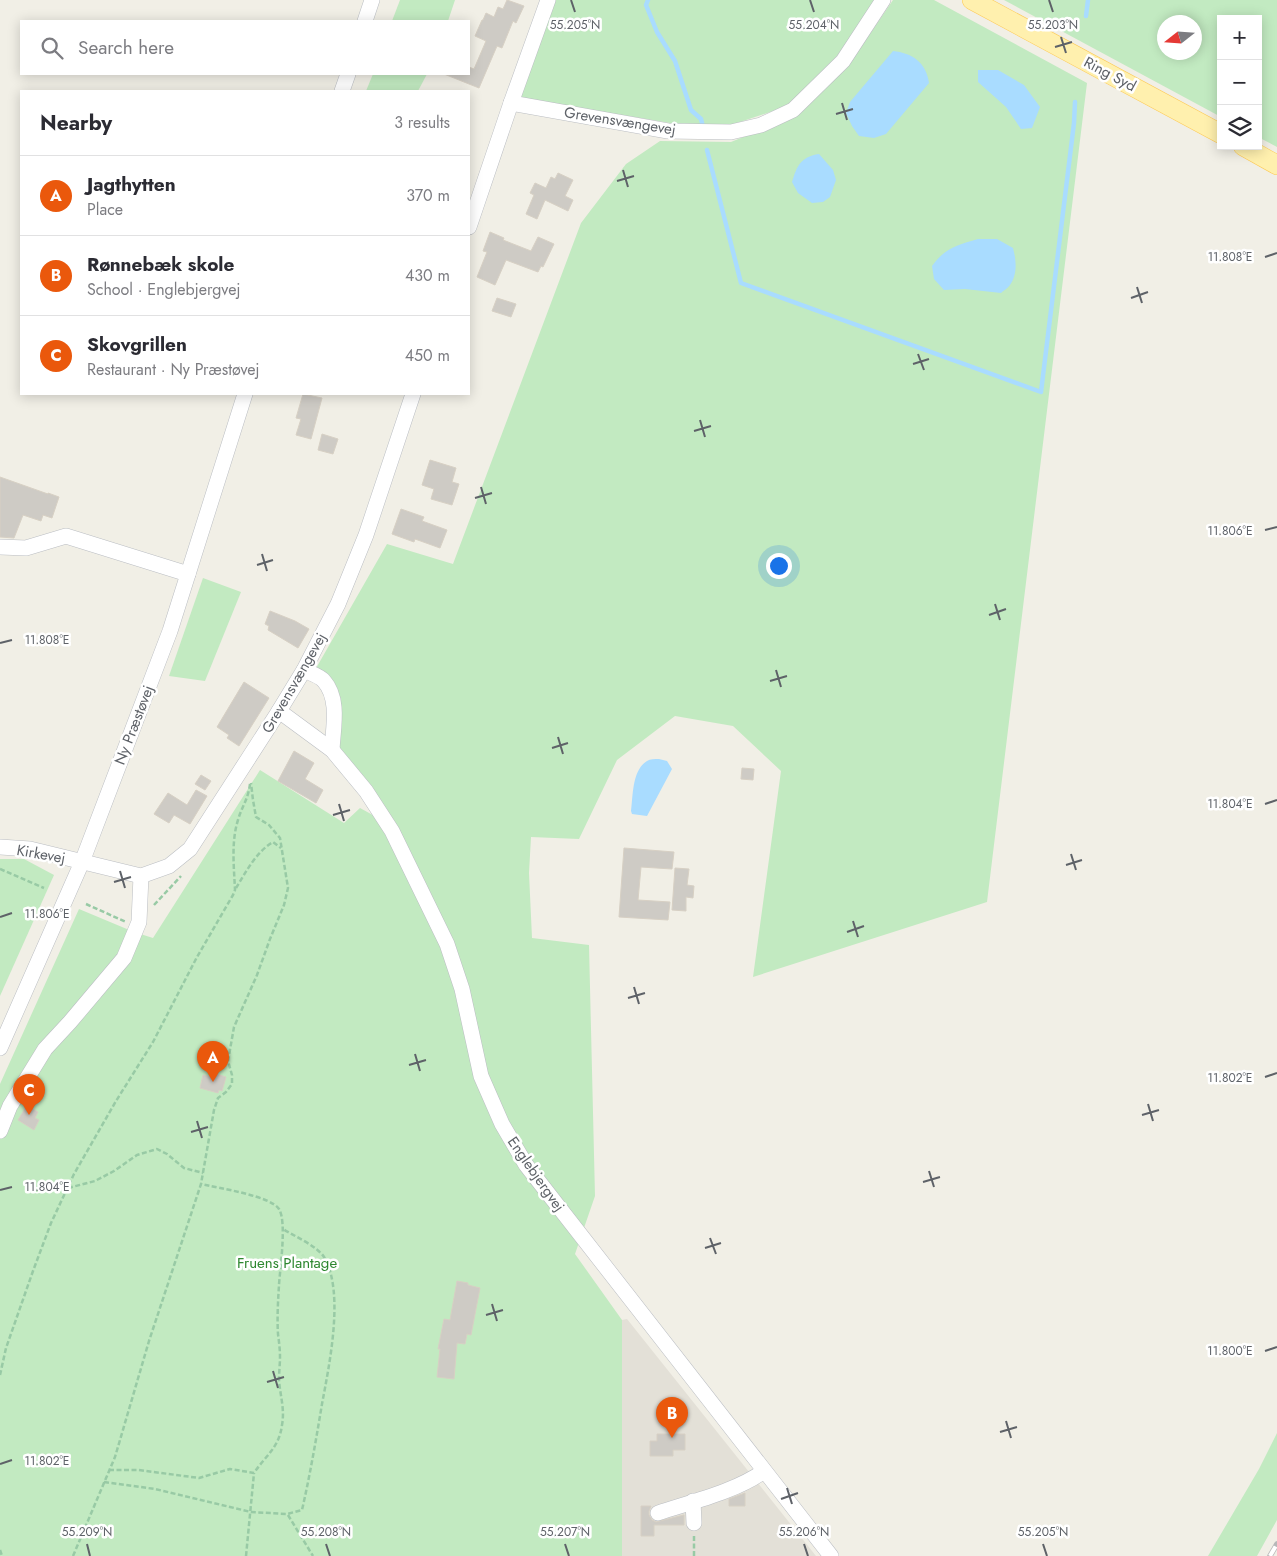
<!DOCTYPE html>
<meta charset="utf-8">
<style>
:root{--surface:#fff;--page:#f7f7f7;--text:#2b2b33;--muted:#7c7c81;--line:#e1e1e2;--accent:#ea580c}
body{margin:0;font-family:Jost,sans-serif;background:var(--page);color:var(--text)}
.controls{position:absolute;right:15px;top:15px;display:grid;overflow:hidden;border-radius:0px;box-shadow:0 2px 12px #0003}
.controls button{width:45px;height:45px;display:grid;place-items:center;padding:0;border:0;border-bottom:1px solid var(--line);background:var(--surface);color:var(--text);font:25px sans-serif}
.compass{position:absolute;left:1157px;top:15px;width:45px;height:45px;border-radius:50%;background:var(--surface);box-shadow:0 2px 12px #0003;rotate:253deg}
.you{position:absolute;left:778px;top:565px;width:18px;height:18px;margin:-12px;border:4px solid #fff;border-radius:50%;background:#1a73e8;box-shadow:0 0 0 8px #1a73e833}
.badge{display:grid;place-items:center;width:32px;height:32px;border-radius:50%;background:var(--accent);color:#fff;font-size:16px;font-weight:700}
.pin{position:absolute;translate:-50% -41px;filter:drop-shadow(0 1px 2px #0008)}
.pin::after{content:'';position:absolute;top:26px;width:18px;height:15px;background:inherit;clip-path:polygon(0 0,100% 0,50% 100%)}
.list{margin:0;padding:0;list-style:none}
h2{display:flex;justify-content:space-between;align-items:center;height:65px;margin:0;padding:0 20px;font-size:21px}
h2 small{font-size:16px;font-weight:400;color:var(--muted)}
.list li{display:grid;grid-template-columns:32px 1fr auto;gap:15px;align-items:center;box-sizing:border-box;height:80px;padding:0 20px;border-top:1px solid var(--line)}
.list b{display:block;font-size:19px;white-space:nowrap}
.list p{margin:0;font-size:16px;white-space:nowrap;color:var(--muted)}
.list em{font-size:16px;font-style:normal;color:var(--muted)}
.icon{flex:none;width:28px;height:28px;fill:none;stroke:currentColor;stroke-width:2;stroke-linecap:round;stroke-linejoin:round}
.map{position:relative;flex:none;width:1277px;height:1556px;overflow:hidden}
.search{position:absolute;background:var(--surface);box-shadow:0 2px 12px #0003;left:20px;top:20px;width:450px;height:55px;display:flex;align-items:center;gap:12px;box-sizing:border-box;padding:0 18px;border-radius:0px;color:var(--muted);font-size:19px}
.panel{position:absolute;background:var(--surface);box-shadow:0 2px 12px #0003;left:20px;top:90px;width:450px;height:305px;border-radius:0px}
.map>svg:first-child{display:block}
.education{fill:#e3e0d7}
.green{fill:#c2eac1;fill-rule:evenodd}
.water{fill:#a9dcff}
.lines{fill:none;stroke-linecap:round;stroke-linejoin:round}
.stream{stroke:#a9dcff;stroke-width:4.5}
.building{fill:#cecbc5;stroke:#d7d0c4}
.minor-casing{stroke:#bbbec3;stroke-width:16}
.major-casing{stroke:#fec953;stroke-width:20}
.path{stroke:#98caa5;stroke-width:2.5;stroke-dasharray:5 2.5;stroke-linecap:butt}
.minor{stroke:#fff;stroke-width:15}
.major{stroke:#fff0ae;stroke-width:19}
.rail-casing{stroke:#b7b8b9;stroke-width:5.5}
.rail{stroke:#fff;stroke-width:4;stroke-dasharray:11;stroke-linecap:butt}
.ticks{fill:none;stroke:#5e6268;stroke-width:2}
.labels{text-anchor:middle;stroke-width:5;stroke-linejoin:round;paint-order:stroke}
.street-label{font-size:15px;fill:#5e6268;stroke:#fff}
.park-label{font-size:15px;fill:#2e8730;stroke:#fff}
.ticks-label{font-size:12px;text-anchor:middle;fill:#5e6268;stroke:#fff;stroke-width:5;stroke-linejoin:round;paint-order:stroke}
</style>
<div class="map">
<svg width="1277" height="1556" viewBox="0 0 1277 1556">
<rect width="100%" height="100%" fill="#f1efe6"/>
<polygon class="education" points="627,1319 816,1556 622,1556 622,1320"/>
<g class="green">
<polygon points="400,0 455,0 448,21 392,21"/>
<polygon points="555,0 877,0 838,55 788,106 731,125 676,124 520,98"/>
<polygon points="893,0 934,0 1087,83 987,902 753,977 781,771 733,726 675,716 617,760 579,839 531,837 529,873 532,938 589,945 595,1196 575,1254 622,1320 622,1556 0,1556 0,1084 79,909 134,932 153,938 260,770 344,823 360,808 400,830 373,792 338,750 338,698 315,670 387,544 453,564 581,223 626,164 660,141 731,142 790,118 846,69"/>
<path d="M1004,0H1277V147L1258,137V19H1221V117ZM1164,22H1194V52H1164Z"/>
<polygon points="373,74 427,74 418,91 366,91"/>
<polygon points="203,578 241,592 205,681 169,676"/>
<polygon points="0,859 24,859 54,875 0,996"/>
<polygon points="1277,1433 1277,1520 1257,1556 1208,1556 1259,1469"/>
</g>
<g class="water">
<path d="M893,51C912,53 926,62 929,83L886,134L874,138L859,136L852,126L846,113L850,102Z"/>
<polygon points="978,70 998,70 1024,85 1040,107 1032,128 1021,129 1006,107 978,82"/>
<path d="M819,154L833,170L836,180L830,197L823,202L812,203L798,193L792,182C797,165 801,157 819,154Z"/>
<path d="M978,239H997L1013,248C1016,259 1018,274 1010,285C1008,288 1003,291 1001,293L965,289L944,290L934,279L932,266C945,248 957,245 978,239Z"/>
<path d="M659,759L667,761L672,769L647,816L632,814L631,811C633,796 632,770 647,761C650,759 655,759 659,759Z"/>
</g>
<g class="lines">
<g class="stream">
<polyline points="648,0 646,5 657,32 675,61 691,110 701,119 703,127"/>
<polyline points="1086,16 1088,0"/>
<polyline points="707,150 741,283 1041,392 1074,123 1075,102"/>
</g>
</g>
<g class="building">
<polygon points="507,0 524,6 516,23 513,21 502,48 497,46 479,88 444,74 469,74 469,67 474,69 486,41 475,36 482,20 483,20 486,13 494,17 498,7 503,9"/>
<polygon points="558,173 573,180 565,196 573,200 568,211 545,200 537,219 526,214 534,195 530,193 535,183 546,188 551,177 555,179"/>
<polygon points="490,232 504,238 503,240 531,251 538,237 554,244 543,267 541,266 538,272 506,260 495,285 477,277 487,252 483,251"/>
<polygon points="497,298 516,304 511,317 492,311"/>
<polygon points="303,394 322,398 311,439 296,435 301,419 296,418"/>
<polygon points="322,434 338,439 333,454 318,450"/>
<polygon points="430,460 456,468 452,482 459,484 452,505 431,499 434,489 422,485"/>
<polygon points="0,477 48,494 48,493 59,497 52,518 43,515 41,521 23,515 14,538 0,537"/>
<polygon points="401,509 424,517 422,521 447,530 440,548 415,539 414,542 392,534"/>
<polygon points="270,611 295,621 309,629 298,648 268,630 269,626 265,624"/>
<polygon points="244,682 269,698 239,746 227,738 229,735 217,727"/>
<polygon points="294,751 314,763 305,779 323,790 316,803 278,781"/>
<polygon points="742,768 754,769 753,780 741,779"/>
<polygon points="201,775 211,781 205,790 195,784"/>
<polygon points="196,790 207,796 190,824 174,815 169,823 154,814 168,793 187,805"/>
<polygon points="624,848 674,852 672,869 641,867 638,900 670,902 668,920 619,917"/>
<polygon points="675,868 689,869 687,885 694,886 693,898 686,897 686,911 672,910"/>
<polygon points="213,1073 226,1077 222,1091 219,1090 218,1093 200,1088 203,1075 212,1077"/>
<polygon points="27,1105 38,1112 35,1118 39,1120 34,1130 18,1120"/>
<polygon points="457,1281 468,1283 468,1285 480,1288 471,1335 467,1334 465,1344 457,1343 454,1379 437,1377 440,1349 438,1349 444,1319 450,1320"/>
<polygon points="657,1434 685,1434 685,1450 673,1450 673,1456 650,1456 650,1441 657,1441"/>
<polygon points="745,1493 745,1506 729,1506 729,1499"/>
<polygon points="641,1506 651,1506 649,1511 649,1515 652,1520 656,1522 684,1515 684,1525 654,1525 654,1536 641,1536"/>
</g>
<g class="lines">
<defs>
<g id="minor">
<polyline points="365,21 372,0"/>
<polyline points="342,91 348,74"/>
<polyline points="511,103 668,131 731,132 761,125 793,110 843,61 883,0"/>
<polyline points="469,227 511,103 548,0"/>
<polyline points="0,547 26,548 66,536 188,574"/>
<path d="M304,670C310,673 320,676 324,681C340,699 333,729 332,750"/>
<polyline points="279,711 332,750 366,791 392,831 447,944 462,989 481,1076 502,1124 526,1165 831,1556"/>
<polyline points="0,847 30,849 141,876 169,866 190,849 279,711 304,670 338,604 366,535 413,394"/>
<polyline points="0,1048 82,862 170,631 245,394"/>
<polyline points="0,1131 10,1106 45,1049 70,1022 124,958 139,922 141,876"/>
<polyline points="693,1501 694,1523"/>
<path d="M658,1513C691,1502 737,1491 764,1471"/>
</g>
<g id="major">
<polyline points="972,0 1221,134"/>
<polyline points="1243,146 1277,165"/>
</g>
</defs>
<use href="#minor" class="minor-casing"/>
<use href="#major" class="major-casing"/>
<g class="path">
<polyline points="0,869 44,888"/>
<path d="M236,888C246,872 256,852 273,842L281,848"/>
<polyline points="86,904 126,922"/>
<polyline points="154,905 181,876"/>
<polyline points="68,1188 95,1181 114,1171 137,1155 157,1149 167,1154 184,1168 203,1173"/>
<path d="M0,1375L6,1348L33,1271L51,1223L74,1174L116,1101L153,1042L197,957L233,895L235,890C234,867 231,842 238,820C242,806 248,800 250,784"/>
<path d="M109,1470H139L199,1478L230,1469L254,1473C266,1455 279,1448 282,1425C285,1409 280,1395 279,1380C279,1372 280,1364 280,1357C280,1349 279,1342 278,1334C277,1318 278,1301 279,1285C280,1268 287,1222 279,1209C271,1196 218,1188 201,1184"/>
<path d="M104,1482L155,1489L251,1512L287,1514L302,1510C310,1475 316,1440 322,1404C329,1366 345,1292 324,1257C317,1246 294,1236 283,1229"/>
<polyline points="288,1515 313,1556"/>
<polyline points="0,1550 2,1556"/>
<polyline points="73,1556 115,1457 149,1341 201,1184 214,1110 218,1098 226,1092 232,1084 232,1075 228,1061 234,1027 257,975 270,939 284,905 288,888 280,838 269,825 256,817 253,800 251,783"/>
<polyline points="246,1556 254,1473"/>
<polyline points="694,1556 694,1535"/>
</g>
<use href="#minor" class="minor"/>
<use href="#major" class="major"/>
<defs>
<polyline id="rail" points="1270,1556 1277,1544"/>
</defs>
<use href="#rail" class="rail-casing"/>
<use href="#rail" class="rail"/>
</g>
<path class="ticks" d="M571,0L575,12M810,0L814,12M1049,0L1053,12M1061,37L1066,53M1055,47L1072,42M842,103L847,120M836,114L853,109M623,170L628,187M617,181L634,176M1265,257L1277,253M1137,287L1142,303M1131,298L1148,292M918,354L924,370M913,364L929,359M700,420L705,437M694,431L711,426M481,487L486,504M475,498L492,493M1265,530L1277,527M262,554L267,571M257,565L273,560M995,604L1000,620M989,615L1006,609M0,643L12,640M776,670L781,687M770,681L787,676M558,737L563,754M552,748L568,743M339,804L344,821M1265,804L1277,800M333,815L350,810M1071,854L1076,870M1066,865L1082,860M120,871L125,888M114,882L131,877M0,917L12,913M853,921L858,937M847,932L864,926M634,987L639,1004M628,998L645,993M415,1054L420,1071M409,1065L426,1060M1265,1077L1277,1073M1148,1104L1153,1121M1142,1115L1159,1110M197,1121L202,1138M191,1132L208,1127M929,1171L934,1187M923,1182L940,1177M0,1190L12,1187M710,1238L716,1254M705,1248L721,1243M492,1304L497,1321M486,1315L503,1310M1265,1351L1277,1347M273,1371L278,1388M267,1382L284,1377M1006,1421L1011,1438M1000,1432L1017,1427M0,1464L12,1460M787,1488L792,1504M781,1499L798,1493M87,1544L90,1556M326,1544L330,1556M565,1544L569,1556M804,1544L808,1556M1043,1544L1047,1556"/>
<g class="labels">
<g class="street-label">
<text transform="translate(1110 74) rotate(28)" y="5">Ring Syd</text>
<text transform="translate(620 121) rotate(9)" y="5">Grevensvængevej</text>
<text transform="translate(294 683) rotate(-60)" y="5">Grevensvængevej</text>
<text transform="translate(134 725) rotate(-69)" y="5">Ny Præstøvej</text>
<text transform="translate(41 854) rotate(10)" y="5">Kirkevej</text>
<text transform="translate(536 1174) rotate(55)" y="5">Englebjergvej</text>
</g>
<g class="park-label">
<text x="287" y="1268">Fruens Plantage</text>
</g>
</g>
<g class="ticks-label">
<text x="814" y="29">55.204°N</text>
<text x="575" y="29">55.205°N</text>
<text x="1053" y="29">55.203°N</text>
<text x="1230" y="261">11.808°E</text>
<text x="1230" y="535">11.806°E</text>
<text x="47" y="644">11.808°E</text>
<text x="1230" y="808">11.804°E</text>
<text x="47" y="918">11.806°E</text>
<text x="1230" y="1082">11.802°E</text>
<text x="47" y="1191">11.804°E</text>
<text x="1230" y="1355">11.800°E</text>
<text x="47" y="1465">11.802°E</text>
<text x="87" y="1536">55.209°N</text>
<text x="326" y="1536">55.208°N</text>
<text x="565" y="1536">55.207°N</text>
<text x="804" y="1536">55.206°N</text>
<text x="1043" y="1536">55.205°N</text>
</g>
</svg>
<div class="controls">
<button>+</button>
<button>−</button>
<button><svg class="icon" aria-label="layers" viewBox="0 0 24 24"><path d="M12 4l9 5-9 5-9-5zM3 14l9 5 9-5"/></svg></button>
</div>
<svg class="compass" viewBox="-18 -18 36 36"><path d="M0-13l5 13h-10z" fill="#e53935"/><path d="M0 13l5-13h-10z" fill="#7c7c81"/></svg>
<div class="you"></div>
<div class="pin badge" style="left:213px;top:1082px">A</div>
<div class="pin badge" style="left:672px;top:1438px">B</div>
<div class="pin badge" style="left:29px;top:1115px">C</div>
<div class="search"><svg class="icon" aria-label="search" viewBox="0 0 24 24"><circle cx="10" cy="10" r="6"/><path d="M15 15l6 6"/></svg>Search here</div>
<section class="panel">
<h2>Nearby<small>3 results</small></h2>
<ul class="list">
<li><span class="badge">A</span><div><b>Jagthytten</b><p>Place</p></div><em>370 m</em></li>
<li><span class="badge">B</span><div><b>Rønnebæk skole</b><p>School · Englebjergvej</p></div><em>430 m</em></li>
<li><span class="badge">C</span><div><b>Skovgrillen</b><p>Restaurant · Ny Præstøvej</p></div><em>450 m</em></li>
</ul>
</section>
</div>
